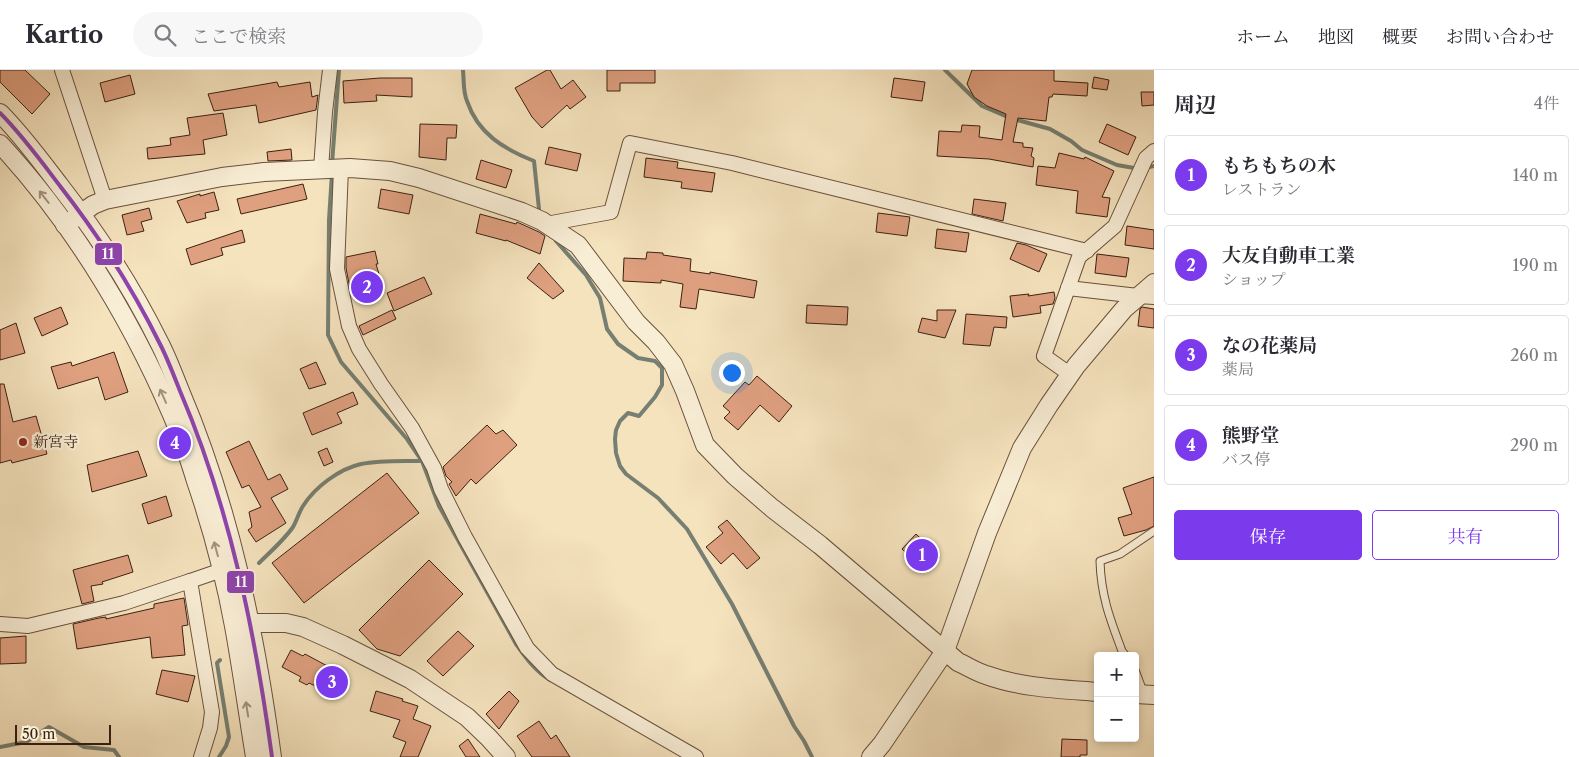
<!DOCTYPE html>
<html lang="ja">
<meta charset="utf-8">
<style>
:root{--surface:#fff;--page:#f7f7f7;--text:#2b2b33;--muted:#7c7c81;--line:#e1e1e2;--accent:#7c3aed}
body{margin:0;font-family:"Libre Caslon Text","Noto Serif JP",serif;background:var(--page);color:var(--text)}
.controls{position:absolute;right:15px;bottom:15px;display:grid;overflow:hidden;border-radius:5px;box-shadow:0 2px 8px #0003}
.controls button{width:45px;height:45px;display:grid;place-items:center;padding:0;border:0;border-bottom:1px solid var(--line);background:var(--surface);color:var(--text);font:25px sans-serif}
.scale{position:absolute;left:15px;bottom:12px;width:96px;box-sizing:border-box;padding-left:5px;border:2px solid #3c2011;border-top:0;font-size:14px;line-height:18px;white-space:nowrap;color:#3c2011;-webkit-text-stroke:4px #f8edd5;paint-order:stroke}
.you{position:absolute;left:731px;top:302px;width:18px;height:18px;margin:-12px;border:4px solid #fff;border-radius:50%;background:#1a73e8;box-shadow:0 0 0 8px #1a73e833}
.badge{display:grid;place-items:center;width:32px;height:32px;border-radius:50%;background:var(--accent);color:#fff;font-size:16px;font-weight:700}
.pin{position:absolute;translate:-50% -50%;border:2px solid #fff;box-shadow:0 1px 5px #0006}
.list{margin:0;padding:0;list-style:none}
h2{display:flex;justify-content:space-between;align-items:center;height:65px;margin:0;padding:0 20px;font-size:21px}
h2 small{font-size:16px;font-weight:400;color:var(--muted)}
.list li{display:grid;grid-template-columns:32px 1fr auto;gap:15px;align-items:center;box-sizing:border-box;height:80px;margin:0 10px 10px;padding:0 10px;border:1px solid var(--line);border-radius:5px}
.list b{display:block;font-size:19px;white-space:nowrap}
.list p{margin:0;font-size:16px;white-space:nowrap;color:var(--muted)}
.list em{font-size:16px;font-style:normal;color:var(--muted)}
.actions{display:flex;gap:10px;padding:15px 20px}
.actions a{flex:1;padding:11px 0;border:1px solid var(--accent);border-radius:5px;text-align:center;font-size:18px;color:var(--accent)}
.actions .main{background:var(--accent);color:#fff}
.icon{flex:none;width:28px;height:28px;fill:none;stroke:currentColor;stroke-width:2;stroke-linecap:round;stroke-linejoin:round}
.map{position:relative;flex:none;width:1154px;height:687px;overflow:hidden}
header{display:flex;align-items:center;gap:30px;box-sizing:border-box;height:70px;padding:0 25px;background:var(--surface);border-bottom:1px solid var(--line)}
header strong{font-size:24px}
nav{display:flex;gap:28px;margin-inline-start:auto;font-size:18px}
.search{width:350px;height:45px;background:var(--page);display:flex;align-items:center;gap:12px;box-sizing:border-box;padding:0 18px;border-radius:28px;color:var(--muted);font-size:19px}
main{display:flex}
aside{flex:1;background:var(--surface)}
.map>svg:first-child{display:block}
.lines{fill:none;stroke-linecap:round;stroke-linejoin:round}
.stream{stroke:#767f72;stroke-width:4}
.building{fill:#dfa080;stroke:#3c2011}
.service-casing{stroke:#6a513c;stroke-width:9}
.minor-casing{stroke:#6a513c;stroke-width:16}
.tertiary-casing{stroke:#6a513c;stroke-width:20}
.service{stroke:#f8edd5;stroke-width:7}
.minor{stroke:#f8edd5;stroke-width:14}
.tertiary{stroke:#f8edd5;stroke-width:18}
.bus-1-casing{stroke:#f8edd5;stroke-width:8}
.bus-1{stroke:#8e44ad;stroke-width:4}
.oneway{stroke:#a3917d}
.poi-dot{fill:#8f2418;stroke:#f8edd5;stroke-width:2}
.labels{text-anchor:middle;stroke-width:4.5;stroke-linejoin:round;paint-order:stroke}
.poi-label{font-size:15px;fill:#3c2011;stroke:#f8edd5;text-anchor:start}
.line-badge{stroke:#f8edd5;stroke-width:2}
.badge-label{font-size:14px;text-anchor:middle;font-weight:bold;fill:#fff}
</style>
<header>
<strong>Kartio</strong>
<div class="search"><svg class="icon" aria-label="search" viewBox="0 0 24 24"><circle cx="10" cy="10" r="6"/><path d="M15 15l6 6"/></svg>ここで検索</div>
<nav><a>ホーム</a><a>地図</a><a>概要</a><a>お問い合わせ</a></nav>
</header>
<main>
<div class="map">
<svg width="1154" height="687" viewBox="0 0 1154 687">
<rect width="100%" height="100%" fill="#f5e3be"/>
<filter id="stains"><feTurbulence type="fractalNoise" baseFrequency=".004" numOctaves="4"/><feColorMatrix values="0 0 0 0 .2 0 0 0 0 .09 0 0 0 0 .02 0 0 0 .5 -.17"/></filter>
<radialGradient id="worn" r=".72"><stop offset=".6" stop-color="#630" stop-opacity="0"/><stop offset="1" stop-color="#630" stop-opacity=".3"/></radialGradient>
<g class="lines">
<g class="stream">
<path d="M463,0C464,10 463,22 467,31C478,64 504,79 534,91L539,139"/>
<polyline points="945,0 982,36 1010,48 1050,59 1071,71 1082,80 1117,95 1134,98"/>
<polyline points="332,94 339,0"/>
<polyline points="1145,98 1154,96"/>
<path d="M332,103L329,150L328,265L341,292L407,369L422,391L439,436L516,574C526,588 535,601 550,610"/>
<polyline points="556,171 586,205 600,228 607,259 618,274 638,288 655,291 662,298 662,315 655,327 639,346 628,343 620,351 616,360 615,369 616,383 620,396 626,404 658,428 687,459 732,534 794,656 804,671 812,687"/>
<path d="M259,493C270,482 284,470 293,457C297,450 299,442 303,436C315,417 339,399 361,394C380,390 402,391 422,391"/>
<polyline points="0,677 26,672 49,657 84,677 114,680 119,687"/>
<polyline points="219,687 226,676 229,667 217,593 220,590"/>
</g>
</g>
<g class="building">
<polygon points="0,0 25,0 50,24 32,44 0,12"/>
<polygon points="547,0 550,0 561,19 573,10 586,27 570,39 567,35 542,58 532,47 515,18"/>
<polygon points="607,0 655,0 655,13 620,13 620,21 607,21"/>
<polygon points="972,0 1054,0 1054,11 1088,13 1087,26 1053,24 1052,27 1049,27 1046,51 1018,48 1013,72 1023,73 1023,77 1033,78 1031,86 1034,88 1033,97 989,89 937,86 939,61 961,62 962,55 980,56 979,67 1002,70 1006,44 987,36 974,27 967,14"/>
<polygon points="130,5 135,24 105,32 100,13"/>
<polygon points="1094,7 1109,10 1107,20 1092,18"/>
<polygon points="380,8 412,8 412,27 376,25 377,31 344,33 343,11"/>
<polygon points="894,8 925,12 922,31 891,27"/>
<polygon points="277,12 279,17 310,12 312,27 318,25 316,40 259,53 256,35 214,41 208,24"/>
<polygon points="1141,22 1154,22 1154,35 1142,36"/>
<polygon points="223,43 227,65 203,70 205,84 148,89 147,78 171,75 170,68 190,65 187,48"/>
<polygon points="420,54 457,55 456,68 447,68 446,90 419,87"/>
<polygon points="1107,54 1136,67 1128,85 1099,72"/>
<polygon points="549,77 581,84 577,101 545,94"/>
<polygon points="291,79 292,90 268,91 267,82"/>
<polygon points="1059,83 1084,89 1085,87 1114,101 1102,127 1110,128 1107,147 1076,143 1078,121 1036,115 1038,96 1055,98"/>
<polygon points="646,88 678,92 677,98 715,103 712,122 681,118 682,112 644,107"/>
<polygon points="481,90 512,100 506,118 476,109"/>
<polygon points="303,114 307,129 241,144 237,129"/>
<polygon points="381,119 413,125 409,144 378,138"/>
<polygon points="214,122 219,140 205,143 206,148 187,153 177,131 200,124 200,126"/>
<polygon points="974,129 1006,133 1003,151 972,144"/>
<polygon points="149,138 152,149 141,152 144,161 127,165 122,145"/>
<polygon points="878,143 910,147 907,166 876,162"/>
<polygon points="480,144 516,154 517,152 539,162 545,166 540,184 506,170 506,171 476,163"/>
<polygon points="1127,156 1154,160 1154,179 1125,175"/>
<polygon points="937,159 969,163 966,182 935,178"/>
<polygon points="242,160 245,172 221,178 223,185 191,195 186,179"/>
<polygon points="1017,173 1026,175 1047,184 1039,202 1010,189"/>
<polygon points="375,181 378,194 376,194 384,221 363,228 360,221 351,224 346,198 346,187"/>
<polygon points="647,182 663,183 663,185 691,189 690,201 710,204 710,202 757,211 754,228 699,219 696,239 680,237 683,214 661,210 661,213 623,211 624,188 646,189"/>
<polygon points="1097,184 1129,188 1126,207 1095,203"/>
<polygon points="539,193 564,221 553,229 527,208"/>
<polygon points="424,207 432,224 394,241 387,223"/>
<polygon points="1054,222 1055,228 1053,234 1040,236 1041,243 1013,247 1010,226 1029,224 1028,226"/>
<polygon points="807,235 848,237 847,255 806,253"/>
<polygon points="61,237 68,254 42,266 34,248"/>
<polygon points="1142,237 1154,239 1154,258 1138,256 1140,239"/>
<polygon points="392,240 396,249 363,265 359,256"/>
<polygon points="937,240 956,240 945,268 918,262 922,248 937,251"/>
<polygon points="966,244 1007,247 1006,258 994,257 990,276 963,274"/>
<polygon points="16,253 25,283 0,290 0,260"/>
<polygon points="114,282 128,322 105,330 98,307 58,319 51,297 71,292 72,296"/>
<polygon points="316,292 326,314 309,319 300,299"/>
<polygon points="757,306 792,336 779,352 760,335 738,360 724,348 730,342 723,336 745,312 749,315"/>
<polygon points="0,314 4,314 13,352 36,346 47,384 12,393 11,390 0,393"/>
<polygon points="353,322 358,334 337,343 342,353 312,365 303,343"/>
<polygon points="487,355 496,364 503,360 517,375 476,414 471,409 456,426 449,414 452,412 446,406 443,397"/>
<polygon points="249,371 268,410 280,404 288,419 271,428 286,453 256,472 248,460 252,457 249,442 261,437 249,415 242,418 226,382"/>
<polygon points="327,378 333,392 324,396 318,382"/>
<polygon points="138,381 147,406 92,422 87,395"/>
<polygon points="387,403 419,443 304,533 272,493"/>
<polygon points="1154,407 1154,456 1146,460 1124,466 1118,448 1132,444 1123,418"/>
<polygon points="166,426 172,446 148,454 142,434"/>
<polygon points="727,450 760,488 747,499 733,483 721,494 706,477 723,463 718,457"/>
<polygon points="916,464 940,487 926,501 902,479"/>
<polygon points="128,485 133,502 102,512 103,514 91,516 94,531 82,534 73,500"/>
<polygon points="429,490 463,524 400,586 377,579 359,560"/>
<polygon points="184,528 188,555 182,556 185,585 152,588 150,567 77,579 73,554 99,548 106,547 106,549 154,538 154,534"/>
<polygon points="458,561 474,576 443,606 427,591"/>
<polygon points="26,566 26,593 0,594 0,568"/>
<polygon points="291,580 303,586 305,584 346,606 336,625 329,621 328,622 309,613 307,615 299,611 301,607 282,597"/>
<polygon points="162,600 195,606 188,632 156,624"/>
<polygon points="376,621 403,629 402,631 418,636 413,649 431,656 418,687 400,687 406,672 393,667 400,650 370,641"/>
<polygon points="509,621 519,631 499,659 486,644"/>
<polygon points="539,651 551,669 556,665 570,687 532,687 517,666"/>
<polygon points="468,669 480,687 466,687 459,676"/>
<polygon points="1062,669 1087,670 1087,685 1080,685 1080,687 1061,687"/>
</g>
<g class="lines">
<defs>
<g id="service">
<path d="M1126,586L1122,581C1110,549 1101,526 1100,491L1120,484L1154,461"/>
<polyline points="1135,600 1144,624"/>
</g>
<g id="minor">
<polyline points="62,0 105,130"/>
<polyline points="341,98 337,199 349,256 359,279 381,314 412,358 434,398 441,419 465,467 527,578 552,604 696,687"/>
<polyline points="321,99 325,42 330,0"/>
<polyline points="546,154 611,142 630,73 732,93 1087,181"/>
<polyline points="1068,218 1138,226 1154,227"/>
<polyline points="1071,305 1044,286 1079,187 1115,156 1146,88 1154,81"/>
<polyline points="0,554 28,556 124,533 190,511"/>
<polyline points="201,687 210,658 212,642 190,511 222,500"/>
</g>
<g id="tertiary">
<path d="M0,43C22,65 41,91 60,116C99,166 133,219 161,276C168,290 174,306 180,321C230,438 255,562 272,687"/>
<path d="M0,74C76,156 138,260 180,364C186,379 191,395 196,411C212,458 225,507 234,556C242,600 248,644 255,687"/>
<path d="M65,155L93,135L105,130L222,107L264,102L350,98L390,101L419,108L522,142L542,151L578,175L636,252L656,272L673,294L685,321L705,375L735,406L772,438L820,475L958,592C967,596 976,602 986,605C1022,618 1060,619 1098,622"/>
<polyline points="250,553 286,553 303,557 343,575 410,609 467,647 489,668 506,687"/>
<polyline points="1135,624 1154,625"/>
<polyline points="871,687 882,674 945,581 987,463 1022,378 1049,335 1076,296 1124,239 1154,213"/>
</g>
</defs>
<use href="#service" class="service-casing"/>
<use href="#minor" class="minor-casing"/>
<use href="#tertiary" class="tertiary-casing"/>
<use href="#service" class="service"/>
<use href="#minor" class="minor"/>
<use href="#tertiary" class="tertiary"/>
<defs>
<path id="bus-1" d="M0,43C22,65 41,91 60,116C99,166 133,219 161,276C168,290 174,306 180,321C230,438 255,562 272,687"/>
</defs>
<use href="#bus-1" class="bus-1-casing"/>
<use href="#bus-1" class="bus-1"/>
</g>
<defs><path id="oneway-shaft" d="M-6 0H5M1.5-3L5.5 0L1.5 3" fill="none" stroke-width="1.6" stroke-linecap="round" stroke-linejoin="round" transform="scale(1.25)"/></defs>
<g class="oneway">
<use href="#oneway-shaft" transform="translate(44 127) rotate(-128)"/>
<use href="#oneway-shaft" transform="translate(163 326) rotate(-114)"/>
<use href="#oneway-shaft" transform="translate(216 479) rotate(-105)"/>
<use href="#oneway-shaft" transform="translate(247 639) rotate(-99)"/>
</g>
<circle class="poi-dot" cx="23" cy="372" r="5"/>
<g class="labels">
<g class="poi-label">
<text x="33" y="377">新宮寺</text>
</g>
</g>
<g class="line-badge">
<rect x="94" y="172" width="29" height="24" rx="5" fill="#8e44ad"/>
<rect x="226" y="500" width="29" height="24" rx="5" fill="#8e44ad"/>
</g>
<g class="badge-label">
<text x="108" y="189">11</text>
<text x="241" y="517">11</text>
</g>
<rect width="100%" height="100%" filter="url(#stains)"/>
<rect width="100%" height="100%" fill="url(#worn)"/>
</svg>
<div class="controls">
<button>+</button>
<button>−</button>
</div>
<div class="scale">50 m</div>
<div class="you"></div>
<div class="pin badge" style="left:922px;top:485px">1</div>
<div class="pin badge" style="left:367px;top:217px">2</div>
<div class="pin badge" style="left:332px;top:612px">3</div>
<div class="pin badge" style="left:175px;top:373px">4</div>
</div>
<aside>
<h2>周辺<small>4件</small></h2>
<ul class="list">
<li><span class="badge">1</span><div><b>もちもちの木</b><p>レストラン</p></div><em>140 m</em></li>
<li><span class="badge">2</span><div><b>大友自動車工業</b><p>ショップ</p></div><em>190 m</em></li>
<li><span class="badge">3</span><div><b>なの花薬局</b><p>薬局</p></div><em>260 m</em></li>
<li><span class="badge">4</span><div><b>熊野堂</b><p>バス停</p></div><em>290 m</em></li>
</ul>
<div class="actions"><a class="main">保存</a><a>共有</a></div>
</aside>
</main>
